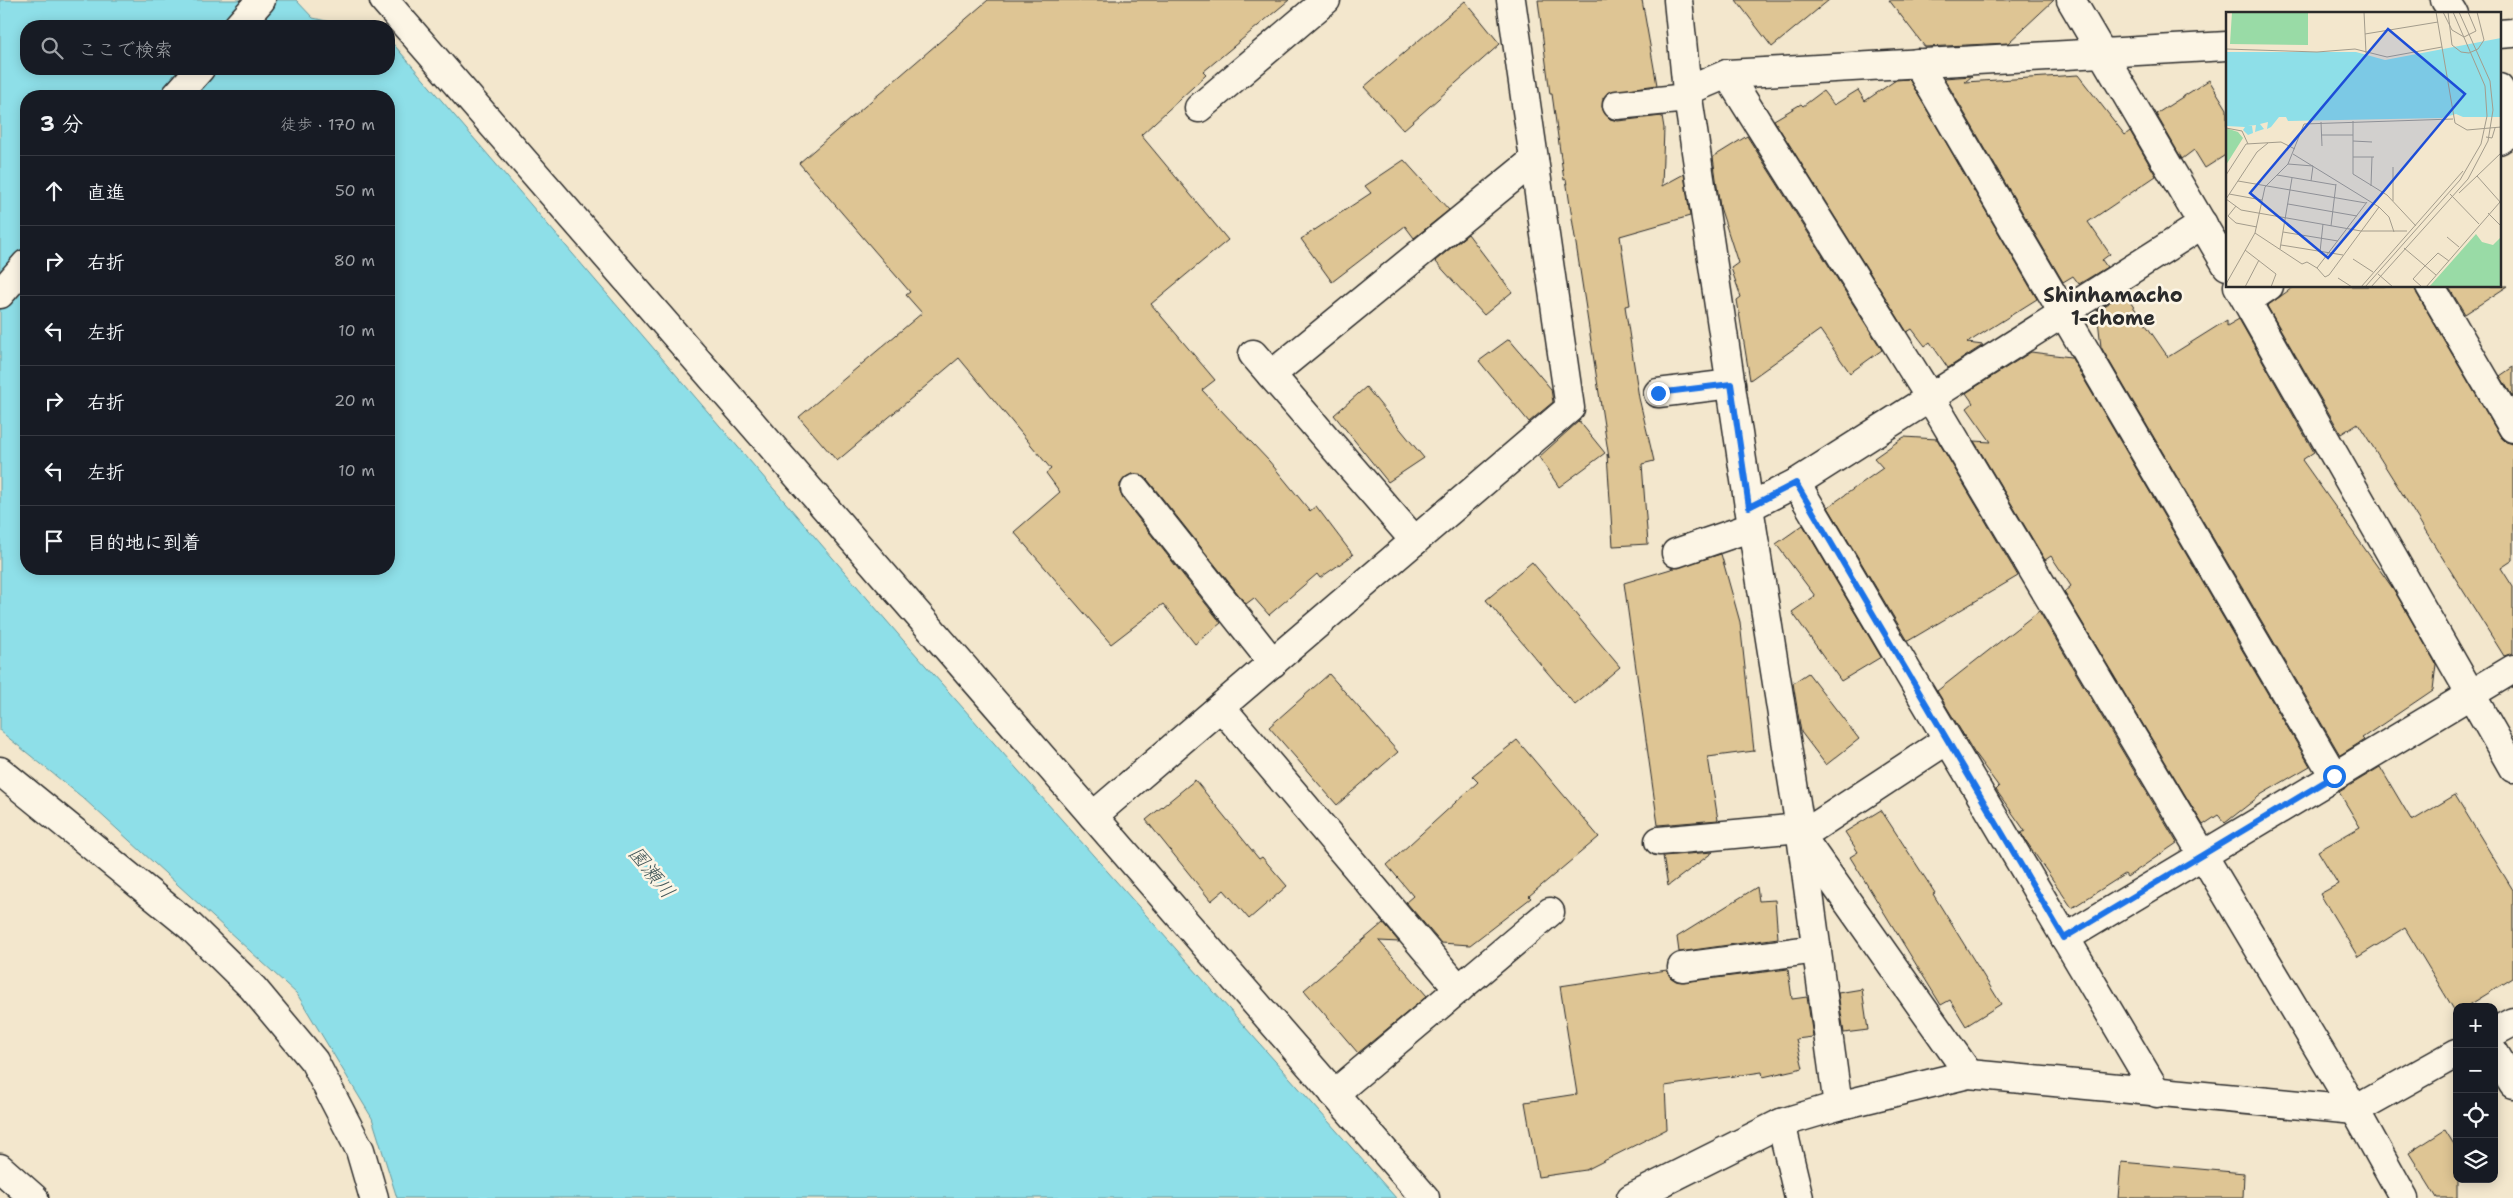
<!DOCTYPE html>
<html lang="ja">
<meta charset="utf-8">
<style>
:root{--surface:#171b24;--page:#20242c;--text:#f1f3f6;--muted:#9ea1a6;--line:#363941}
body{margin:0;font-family:"Shantell Sans","Klee One",sans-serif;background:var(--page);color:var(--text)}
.controls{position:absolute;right:15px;bottom:15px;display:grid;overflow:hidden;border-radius:10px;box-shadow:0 2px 12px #0003}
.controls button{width:45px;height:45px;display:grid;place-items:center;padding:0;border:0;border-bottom:1px solid var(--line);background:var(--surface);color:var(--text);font:25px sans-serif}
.stop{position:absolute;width:15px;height:15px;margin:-11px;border:4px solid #1a73e8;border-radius:50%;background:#fff}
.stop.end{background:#1a73e8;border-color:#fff;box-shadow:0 1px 5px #0008}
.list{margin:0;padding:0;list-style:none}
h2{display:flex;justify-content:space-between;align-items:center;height:65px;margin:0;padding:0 20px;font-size:21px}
h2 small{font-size:16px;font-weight:400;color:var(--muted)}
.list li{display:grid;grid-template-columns:32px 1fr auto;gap:15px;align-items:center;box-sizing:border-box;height:70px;padding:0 20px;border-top:1px solid var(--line)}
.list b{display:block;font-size:19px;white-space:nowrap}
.list em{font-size:16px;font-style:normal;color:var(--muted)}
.icon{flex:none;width:28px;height:28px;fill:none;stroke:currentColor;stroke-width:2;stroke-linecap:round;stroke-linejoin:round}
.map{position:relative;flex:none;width:2513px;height:1198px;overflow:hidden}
.search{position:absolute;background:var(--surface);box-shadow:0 2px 12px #0003;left:20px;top:20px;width:375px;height:55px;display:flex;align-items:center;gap:12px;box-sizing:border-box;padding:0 18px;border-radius:20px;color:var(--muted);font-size:19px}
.panel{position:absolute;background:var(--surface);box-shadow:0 2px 12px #0003;left:20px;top:90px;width:375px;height:485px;border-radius:20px}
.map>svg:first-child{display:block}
.water{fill:#8edfe8;stroke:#66979c;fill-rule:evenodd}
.building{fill:#dec594;stroke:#2b2b2b}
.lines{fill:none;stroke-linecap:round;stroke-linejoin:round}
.street-casing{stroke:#2b2b2b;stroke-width:31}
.secondary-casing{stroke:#2b2b2b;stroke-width:31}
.street{stroke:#fcf5e5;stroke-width:28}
.secondary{stroke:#fcf5e5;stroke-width:28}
.route{stroke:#1a73e8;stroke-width:6}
.labels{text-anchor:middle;stroke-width:5;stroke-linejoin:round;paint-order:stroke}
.neighbourhood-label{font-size:20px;font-weight:bold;fill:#2b2b2b;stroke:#fcf5e5}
.water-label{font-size:20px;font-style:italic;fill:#44585a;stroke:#fcf5e5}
.inset-road{fill:none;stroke:#a39c8c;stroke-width:1}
.view{fill:#1d4ed8;fill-opacity:0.15;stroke:#1d4ed8;stroke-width:2.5}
.inset-edge{fill:none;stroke:#2b2b2b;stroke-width:2.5}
</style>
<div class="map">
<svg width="2513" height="1198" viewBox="0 0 2513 1198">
<rect width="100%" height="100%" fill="#f3e7cd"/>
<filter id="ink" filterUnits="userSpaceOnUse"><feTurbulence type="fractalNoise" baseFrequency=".02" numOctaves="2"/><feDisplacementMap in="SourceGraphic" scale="10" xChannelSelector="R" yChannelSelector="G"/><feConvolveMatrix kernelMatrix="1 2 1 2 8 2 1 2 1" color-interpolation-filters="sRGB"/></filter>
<g filter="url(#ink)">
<path class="water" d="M0,0H296L313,18L349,26H26V69H389V39L903,640L1396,1198H397L372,1118L297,994L82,797L0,731ZM26,96H389V569H26Z"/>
<g class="building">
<polygon points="988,0 1289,0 1203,72 1206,75 1141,135 1228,240 1151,304 1215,380 1202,390 1269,461 1310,511 1316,506 1353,555 1320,578 1317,574 1269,615 1254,598 1246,604 1147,479 1140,474 1132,474 1126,477 1120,484 1120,492 1123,499 1221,623 1195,644 1163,604 1111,644 1014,532 1060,492 1046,473 1051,469 959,358 837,461 799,417 922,313 906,295 910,292 799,163"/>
<polygon points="1538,0 1642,0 1657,85 1608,92 1603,98 1602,107 1605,114 1610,119 1618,121 1662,116 1664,128 1662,186 1684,174 1690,216 1620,236 1630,305 1625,306 1639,398 1654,461 1642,464 1648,544 1613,546 1607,454 1609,458 1566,179 1564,180 1552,94 1550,94"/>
<polygon points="1736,0 1829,0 1772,47"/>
<polygon points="1889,0 2054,0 2008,43 1925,47"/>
<polygon points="1465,1 1500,44 1403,130 1364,87"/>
<polygon points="2078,75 2125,135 2130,131 2156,176 2088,222 2110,254 2102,260 2107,267 2079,284 2073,276 2063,282 1944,78 1972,76 1965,82"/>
<polygon points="1909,79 2037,299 1967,343 1983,345 1948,368 1930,342 1925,346 1912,329 1907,332 1774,120 1801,104 1803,106 1823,91 1834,105 1858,90 1865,101 1896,80"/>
<polygon points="2209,80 2227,109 2227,154 2205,168 2194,150 2182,159 2156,114"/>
<polygon points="1747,136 1882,350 1850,373 1820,330 1750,380 1737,300 1741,297 1731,268 1738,263 1720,207 1713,157"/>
<polygon points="1404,160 1449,210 1414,238 1405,226 1332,282 1301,239 1371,193 1365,186"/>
<polygon points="1468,234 1512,292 1484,315 1435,261"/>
<polygon points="2295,286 2414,286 2417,294 2500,436 2506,442 2513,444 2513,560 2501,568 2513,587 2513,653 2504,656 2358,423 2341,434 2267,306"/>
<polygon points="2448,286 2508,286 2465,314"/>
<polygon points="2124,293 2168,357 2227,320 2227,326 2239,319 2314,452 2302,460 2394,590 2436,664 2433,690 2362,738 2364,740 2340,755 2101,347 2097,310"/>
<polygon points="1509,339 1551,389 1553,402 1529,422 1479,361"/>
<polygon points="2031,352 2071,357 2310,766 2262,794 2225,823 2218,815 2203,825 2064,592 2071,586 2051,556 2045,560 1974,441 1991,442 1967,408 1973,403 1966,393"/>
<polygon points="2513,367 2513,397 2500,376"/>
<polygon points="1366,387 1424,458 1388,482 1334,415"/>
<polygon points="1579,421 1605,453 1559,487 1539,457"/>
<polygon points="1904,437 1937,439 2018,576 1908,641 1828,507 1883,468 1874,458"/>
<polygon points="1803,525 1881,657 1841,681 1792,612 1815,596 1776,544"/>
<polygon points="1721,554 1740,622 1754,751 1708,757 1718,820 1658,825 1624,583"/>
<polygon points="1532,562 1620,667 1575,705 1486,600"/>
<polygon points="2039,611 2177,843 2127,877 2125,874 2072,908 2024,838 2021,833 2025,831 1996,790 1999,787 1975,754 1937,691"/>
<polygon points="1808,673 1859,739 1826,765 1801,732 1793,683"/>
<polygon points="1329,674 1398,752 1337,805 1269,727"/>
<polygon points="1517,740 1599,837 1529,896 1531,898 1470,945 1441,943 1406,902 1413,896 1387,865 1478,782 1472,776"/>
<polygon points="2380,767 2412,821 2455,795 2513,890 2513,978 2466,1007 2457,1007 2456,1013 2405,928 2358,957 2320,894 2338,884 2318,851 2360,827 2339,792"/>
<polygon points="1195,780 1259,859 1262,857 1287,886 1249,919 1224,890 1211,901 1146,820"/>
<polygon points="1881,810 1935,893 1933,894 2001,1004 1966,1026 1950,1000 1941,1005 1850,857 1858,852 1845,832"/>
<polygon points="1713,852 1668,886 1663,856"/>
<polygon points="1757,887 1759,901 1775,900 1778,938 1679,952 1677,937"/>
<polygon points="1383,923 1399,942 1379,941 1427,996 1358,1053 1304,990"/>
<polygon points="1788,969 1792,999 1807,997 1813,1037 1796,1039 1803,1068 1763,1077 1762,1072 1665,1086 1667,1129 1586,1170 1538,1177 1525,1102 1577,1094 1560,986 1667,970 1670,977 1676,981 1684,982"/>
<polygon points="1862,989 1868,1030 1844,1033 1838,993"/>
<polygon points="2445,1130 2457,1149 2457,1198 2437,1198 2409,1153"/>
<polygon points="2121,1162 2244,1173 2243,1198 2118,1198"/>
</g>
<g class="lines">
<defs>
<g id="street">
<polyline points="1678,0 1687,91 1749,507 1800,828 1838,1106"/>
<polyline points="2071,0 2227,266"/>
<polyline points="2445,0 2454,14"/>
<polyline points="2499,34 2513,33"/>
<polyline points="1917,63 2334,776"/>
<polyline points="1727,74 1931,399 2355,1110 2404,1198"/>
<polyline points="2499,88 2513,112"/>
<polyline points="1687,91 1727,74 2227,46"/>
<polyline points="1617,105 1688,98"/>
<polyline points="1199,108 1326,0"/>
<polyline points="2499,140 2513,131"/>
<polyline points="2238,286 2513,768"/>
<polyline points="2430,286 2513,428"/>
<polyline points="2247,301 2269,286"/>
<polyline points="1253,354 1415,541"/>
<polyline points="1271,375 1534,160"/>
<polyline points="1658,393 1731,384"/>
<polyline points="1796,483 2157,1093"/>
<polyline points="1135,489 1273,663"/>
<polyline points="1749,507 1796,483 2203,224"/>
<polyline points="1676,553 1752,527"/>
<polyline points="1221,707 1459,989"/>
<polyline points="1947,740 1801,836 1969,1074"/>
<polyline points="1093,816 1570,408 1511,0"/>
<polyline points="1659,841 1800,828"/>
<polyline points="2065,938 2513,669"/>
<polyline points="1682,967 1817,949"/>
<polyline points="2494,1052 2513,1084"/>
<polyline points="1334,1094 1550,912"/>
<polyline points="1781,1123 1799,1198"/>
<polyline points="0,1168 34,1198"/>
</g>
<g id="secondary">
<polyline points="384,0 1425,1198"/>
<polyline points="238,26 261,0"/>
<polyline points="176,96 200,69"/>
<polyline points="0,294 26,264"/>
<polyline points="0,771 190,926 253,988 314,1061 360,1150 374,1198"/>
<polyline points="2494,1032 2513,1022"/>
<polyline points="1631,1198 1781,1123 1838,1106 1969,1074 2355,1110 2457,1053"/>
</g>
</defs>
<use href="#street" class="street-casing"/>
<use href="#secondary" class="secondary-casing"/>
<use href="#street" class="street"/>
<use href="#secondary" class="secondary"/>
</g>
</g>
<g class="lines" filter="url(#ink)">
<polyline class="route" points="1658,393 1731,384 1749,507 1796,483 2064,938 2334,776"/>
</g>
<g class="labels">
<g class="neighbourhood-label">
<text x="2113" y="302">Shinhamacho<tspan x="2113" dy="23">1-chome</tspan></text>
</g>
<g class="water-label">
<text transform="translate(652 872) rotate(51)" y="7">園瀬川</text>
</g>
</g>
<g transform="translate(2226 12)">
<rect width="275" height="275" fill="#f3e7cd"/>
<path d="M6,0H82V33L4,32ZM0,116L12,120L17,126L0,153ZM250,222L256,230L267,233L275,225V275H203Z" fill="#99dba6"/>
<path d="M275,26V105H237L230,102L216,106L62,109L60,105H53L45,115L41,117L42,110L34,112L38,117L29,120L30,113L22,114H26L27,121L22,123L17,118L19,115L0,114V40H130L159,48Z" fill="#8edfe8"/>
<path class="inset-road" d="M138,0L140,41M210,0L229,111L241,118L275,115M217,0L226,18L238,25L250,19L242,0M222,0L226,33L235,40L243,41L252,37L258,28L251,0M139,22L212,10M0,37L91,40L129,37L161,45L216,35M127,109V162L161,183L190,214M95,110L96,134M0,116L16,119L22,132M95,123H127M260,125L266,126L269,116M127,129L146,130M275,141L251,164L275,191M67,142L153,195L163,205L168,220M127,145H148M62,152L87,154L85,169M167,155V189M0,163L20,132L55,130L69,137M51,163L110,173M12,169L140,191M145,174L146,145M233,181L251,164M3,182L36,188M224,182L253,212M0,187L15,198L135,219H181M0,187L31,140L42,131M62,192L131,204M10,194L2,204L10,211L31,215M262,201L275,214M105,214L110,172M57,220L112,229M29,221L76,252L81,250L91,256L99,265L103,263L153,195M221,225L233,235M55,233L117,243M178,236L210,263M54,237L66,166M19,238L50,262L45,275M94,240L97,212M127,247L147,260M91,256L141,190M152,262L167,275M112,266L126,275M0,272L29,221L39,175L62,152L78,112L227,107M19,275L33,248M135,275L237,159M139,275L234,168L255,132L261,104L259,74L227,0M145,275L242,167L262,129L267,98L264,69L233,0M196,275L187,267L197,256L212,241L223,249M200,275L274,190"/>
<path class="view" d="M162,17L239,82L102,246L24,181Z"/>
<rect width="275" height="275" class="inset-edge"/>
</g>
</svg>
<div class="controls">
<button>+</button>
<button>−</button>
<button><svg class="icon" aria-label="locate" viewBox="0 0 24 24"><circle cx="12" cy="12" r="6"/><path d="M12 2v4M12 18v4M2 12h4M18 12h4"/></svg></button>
<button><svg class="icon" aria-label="layers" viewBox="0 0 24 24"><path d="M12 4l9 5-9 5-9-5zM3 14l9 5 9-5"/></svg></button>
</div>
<div class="stop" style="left:2334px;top:776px"></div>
<div class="stop end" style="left:1658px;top:393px"></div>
<div class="search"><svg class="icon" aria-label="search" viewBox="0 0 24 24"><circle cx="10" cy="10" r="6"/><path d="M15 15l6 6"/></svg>ここで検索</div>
<section class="panel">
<h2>3 分<small>徒歩 · 170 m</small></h2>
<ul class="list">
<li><svg class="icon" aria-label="ahead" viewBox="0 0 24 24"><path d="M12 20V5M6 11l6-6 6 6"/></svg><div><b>直進</b></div><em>50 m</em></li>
<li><svg class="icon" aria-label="right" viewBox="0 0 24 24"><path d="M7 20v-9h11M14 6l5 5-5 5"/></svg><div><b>右折</b></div><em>80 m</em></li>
<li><svg class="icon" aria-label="left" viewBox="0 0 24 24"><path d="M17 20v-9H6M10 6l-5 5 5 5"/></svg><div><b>左折</b></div><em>10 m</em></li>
<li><svg class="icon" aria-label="right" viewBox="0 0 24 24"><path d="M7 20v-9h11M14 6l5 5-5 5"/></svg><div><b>右折</b></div><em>20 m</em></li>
<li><svg class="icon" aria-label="left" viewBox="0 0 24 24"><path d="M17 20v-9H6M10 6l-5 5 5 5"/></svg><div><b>左折</b></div><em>10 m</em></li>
<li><svg class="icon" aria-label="arrive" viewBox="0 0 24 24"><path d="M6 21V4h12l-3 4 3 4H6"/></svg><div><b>目的地に到着</b></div></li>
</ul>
</section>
</div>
